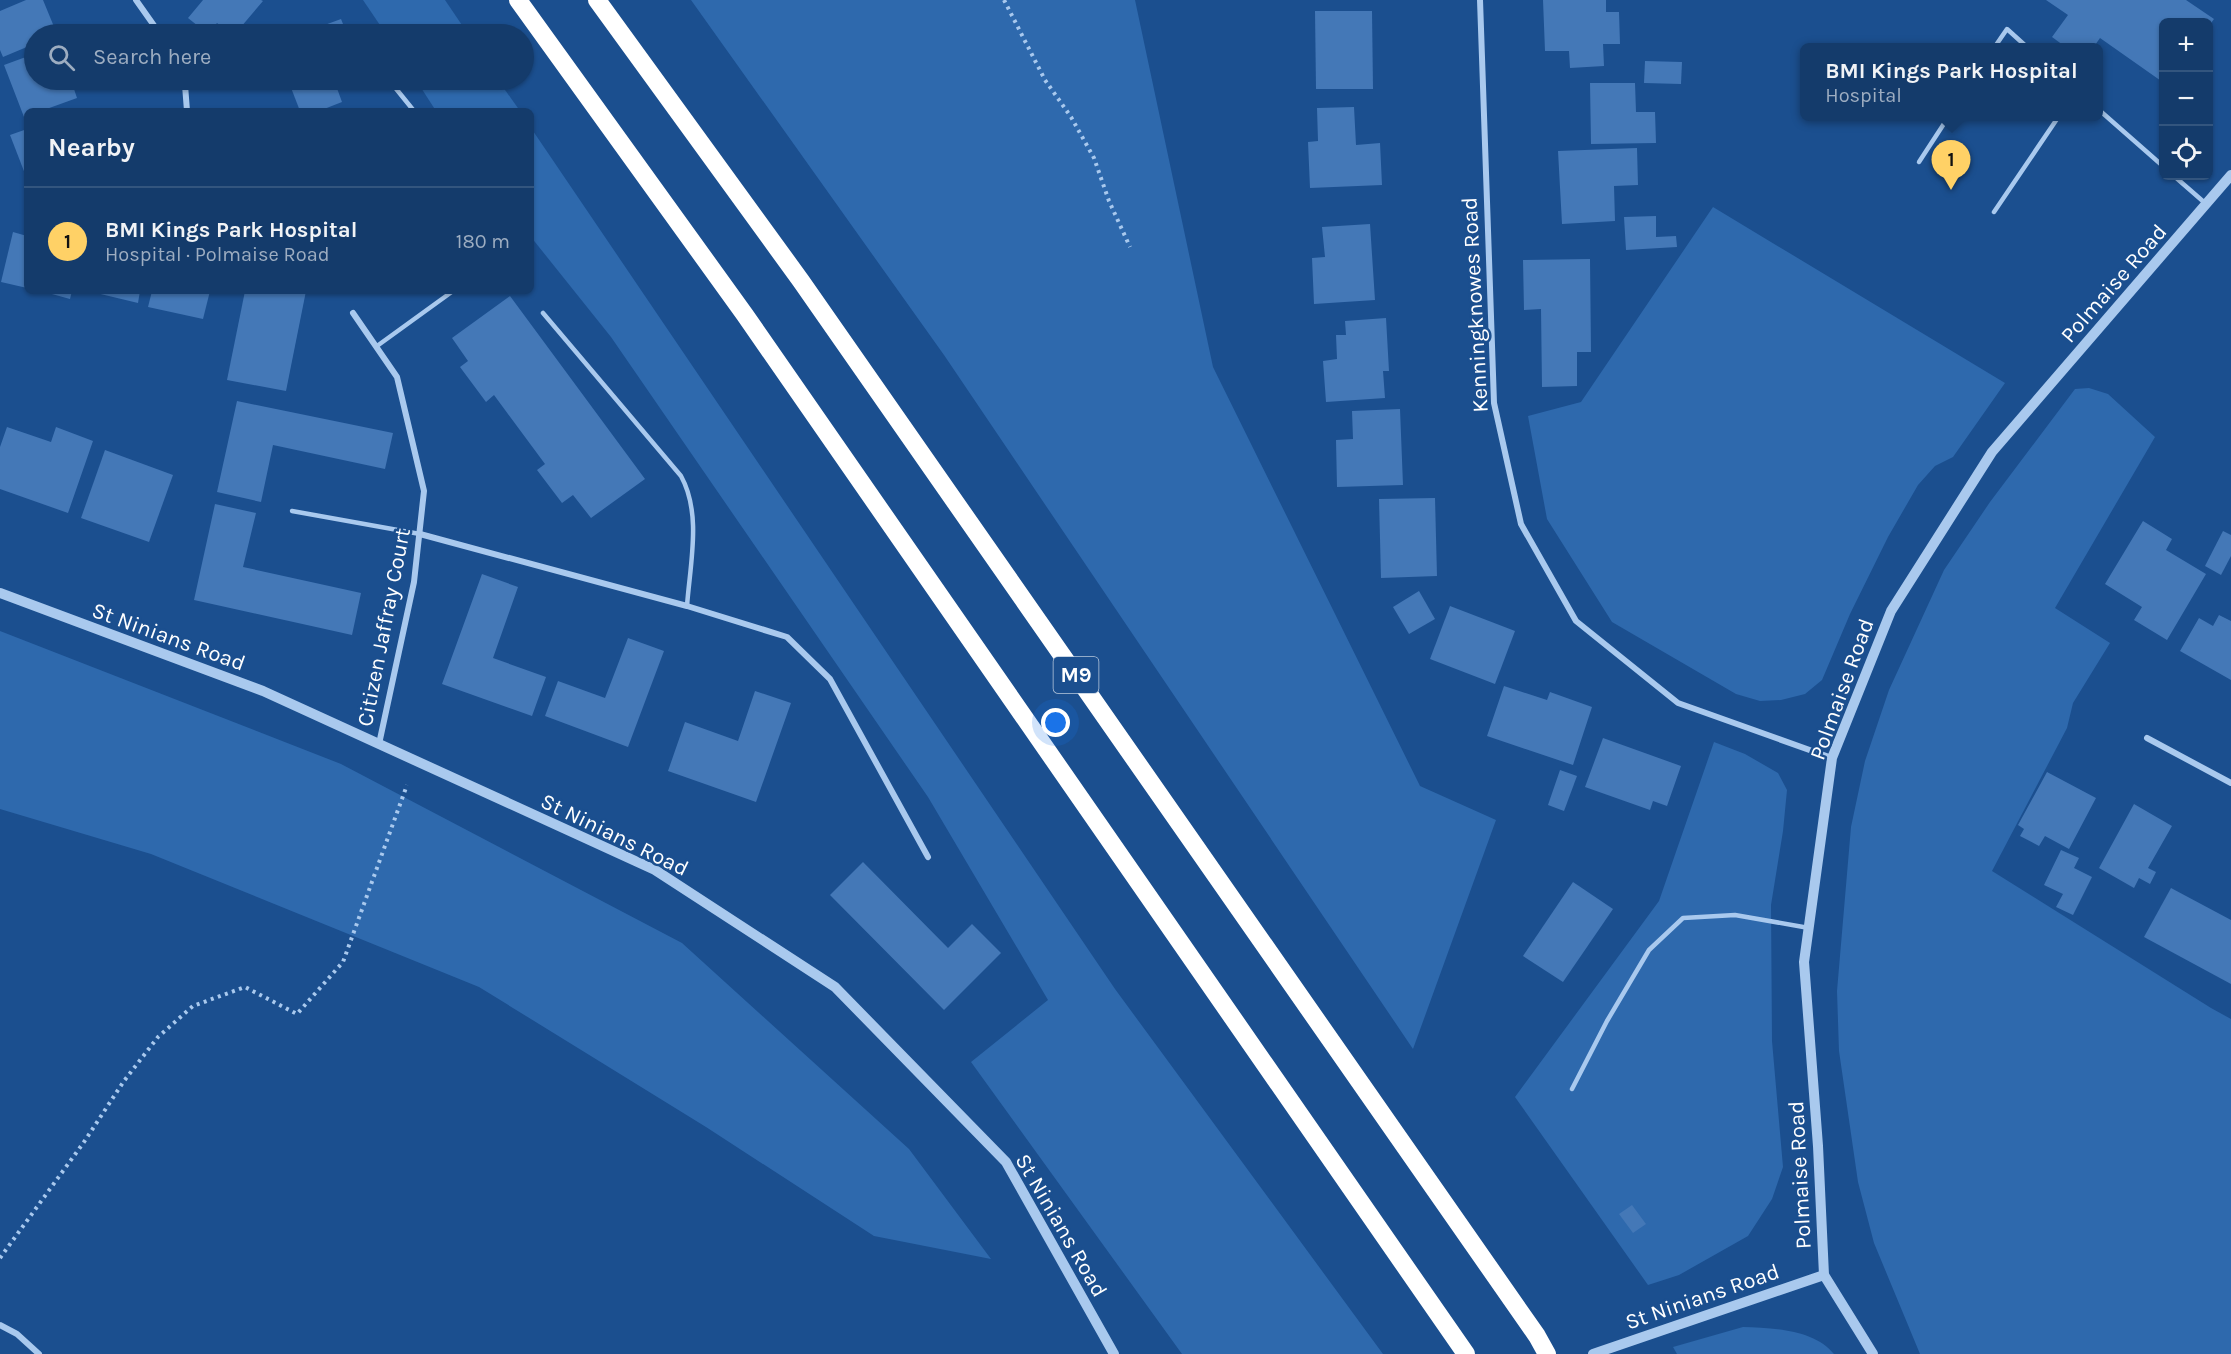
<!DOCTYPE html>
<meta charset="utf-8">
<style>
:root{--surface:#143b6b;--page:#1d4271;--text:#f1f3f6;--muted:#9dadc1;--line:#33557e;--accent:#ffd166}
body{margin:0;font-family:Karla,sans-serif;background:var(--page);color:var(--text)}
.controls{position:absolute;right:18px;top:18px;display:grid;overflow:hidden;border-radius:9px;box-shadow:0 2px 4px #0004}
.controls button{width:54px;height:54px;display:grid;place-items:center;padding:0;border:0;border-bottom:2px solid var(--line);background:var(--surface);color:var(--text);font:30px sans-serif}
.you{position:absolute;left:1056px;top:723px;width:21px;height:21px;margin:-15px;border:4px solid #fff;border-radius:50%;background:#1a73e8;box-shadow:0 0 0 9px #1a73e833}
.badge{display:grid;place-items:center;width:39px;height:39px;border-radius:50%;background:var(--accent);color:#111;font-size:20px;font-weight:700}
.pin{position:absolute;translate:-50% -50px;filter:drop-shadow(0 2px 3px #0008)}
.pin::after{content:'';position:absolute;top:32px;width:21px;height:18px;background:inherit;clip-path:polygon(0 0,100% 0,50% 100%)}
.popup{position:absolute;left:1800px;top:43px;width:303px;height:78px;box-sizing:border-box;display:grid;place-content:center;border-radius:9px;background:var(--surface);filter:drop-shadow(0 2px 4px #0005);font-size:20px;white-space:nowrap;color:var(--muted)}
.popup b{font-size:22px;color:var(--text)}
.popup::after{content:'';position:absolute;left:50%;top:100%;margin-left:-12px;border:12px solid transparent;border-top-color:var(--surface)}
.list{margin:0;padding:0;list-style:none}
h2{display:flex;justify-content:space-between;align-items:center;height:78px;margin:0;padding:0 24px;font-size:26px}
h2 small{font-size:20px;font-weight:400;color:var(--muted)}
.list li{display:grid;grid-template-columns:39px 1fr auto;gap:18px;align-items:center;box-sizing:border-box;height:108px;padding:0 24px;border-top:2px solid var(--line)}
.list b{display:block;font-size:22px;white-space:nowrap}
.list p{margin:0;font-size:20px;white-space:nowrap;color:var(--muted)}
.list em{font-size:20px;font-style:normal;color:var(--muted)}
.icon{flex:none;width:33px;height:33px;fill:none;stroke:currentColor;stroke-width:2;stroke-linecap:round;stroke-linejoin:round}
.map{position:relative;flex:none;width:2231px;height:1354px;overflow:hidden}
.search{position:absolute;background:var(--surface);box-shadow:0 2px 4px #0004;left:24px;top:24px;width:510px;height:66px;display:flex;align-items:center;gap:15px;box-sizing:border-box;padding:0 21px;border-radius:33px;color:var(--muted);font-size:22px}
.panel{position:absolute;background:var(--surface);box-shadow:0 2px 4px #0004;left:24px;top:108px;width:510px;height:186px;border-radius:9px}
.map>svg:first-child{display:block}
.green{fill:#2e69ad}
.building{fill:#4478b7}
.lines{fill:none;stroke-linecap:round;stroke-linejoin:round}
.path{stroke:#a9c9ee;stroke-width:4;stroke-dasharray:3 4.5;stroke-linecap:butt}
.service{stroke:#a9c9ee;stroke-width:4.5}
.minor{stroke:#a9c9ee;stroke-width:6}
.tertiary{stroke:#a9c9ee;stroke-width:10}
.motorway{stroke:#fff;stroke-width:18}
.labels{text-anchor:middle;stroke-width:5;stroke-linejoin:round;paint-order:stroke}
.shield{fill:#1b4f8f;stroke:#bbcadd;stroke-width:1.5}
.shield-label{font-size:21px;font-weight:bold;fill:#fff}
.street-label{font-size:22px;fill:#fff;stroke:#1b4f8f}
</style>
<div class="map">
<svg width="2231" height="1354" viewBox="0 0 2231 1354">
<rect width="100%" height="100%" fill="#1b4f8f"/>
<g class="green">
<polygon points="363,0 445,0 468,34 386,34"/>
<polygon points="691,0 1135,0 1213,367 1420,786 1496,820 1413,1049 944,355"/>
<polygon points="416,80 498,80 520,111 436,111"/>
<polygon points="531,128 1115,989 1383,1354 1182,1354 971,1062 1048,1000 928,797 611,337 531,237"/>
<polygon points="1713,207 2005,383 1953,457 1935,466 1918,485 1888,537 1850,614 1822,680 1805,694 1781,700 1760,701 1736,694 1612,622 1547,519 1528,416 1581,402"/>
<polygon points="2089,388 2108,394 2155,437 2055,608 2110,643 2073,703 2067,728 1992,871 2211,1008 2231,1019 2231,1354 1920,1354 1874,1243 1858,1182 1839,1051 1837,991 1851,827 1865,761 1889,690 1944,570 1990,502 2075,389"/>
<polygon points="0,631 341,764 682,943 909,1149 991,1259 874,1236 706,1127 479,987 151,854 0,809"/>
<polygon points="1714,742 1745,754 1778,773 1787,790 1783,831 1771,905 1772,1041 1783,1167 1772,1199 1748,1236 1679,1275 1648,1285 1515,1097 1659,901"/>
<path d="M1743,1327C1772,1328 1814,1329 1834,1354H1677L1673,1347Z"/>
</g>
<g class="building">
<polygon points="26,0 43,0 57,34 34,34 34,44 3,57 0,50 0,11"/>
<polygon points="203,0 261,0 263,1 235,34 230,34 217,23 208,34 188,18"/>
<polygon points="1543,0 1606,0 1606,12 1619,12 1620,44 1603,44 1604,66 1570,68 1569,51 1545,51"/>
<polygon points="2046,0 2186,0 2214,19 2208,27 2208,22 2164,22 2164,83 2100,38 2093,48 2067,48 2052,37 2068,15"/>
<polygon points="1315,11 1372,11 1373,89 1316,89"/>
<polygon points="341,19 347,34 300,34"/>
<polygon points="34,54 34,80 71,80 77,98 41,111 27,111 27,116 24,117 4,65"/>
<polygon points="1645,61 1682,62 1681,84 1644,83"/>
<polygon points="288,80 334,80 342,102 319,111 300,111"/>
<polygon points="1590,83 1635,83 1636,112 1655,112 1656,143 1591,144"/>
<polygon points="1354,107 1356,145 1380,143 1382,185 1310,188 1308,142 1318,141 1317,108"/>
<polygon points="27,129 27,179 10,135"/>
<polygon points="1637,148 1638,185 1614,186 1615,221 1562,224 1558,151"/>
<polygon points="1656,216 1656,237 1676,236 1677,247 1626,250 1624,217"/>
<polygon points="1370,224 1375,300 1314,304 1312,258 1325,257 1322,227"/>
<polygon points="13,232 27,236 27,288 1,282"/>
<polygon points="1590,259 1591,352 1577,352 1577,386 1542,387 1541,309 1524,310 1523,260"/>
<polygon points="41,291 72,291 70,299"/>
<polygon points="88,291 140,291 138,303"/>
<polygon points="152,291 210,291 203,319 148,307"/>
<polygon points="245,291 306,291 286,391 227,380"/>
<polygon points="510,296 645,479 591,518 573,495 562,503 537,470 545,464 494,395 486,402 460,367 468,361 452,338"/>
<polygon points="1386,318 1389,371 1383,371 1385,398 1326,402 1323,361 1337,359 1336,335 1346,335 1345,321"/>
<polygon points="237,401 393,433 385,469 273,445 261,502 217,492"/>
<polygon points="1400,409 1403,485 1337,487 1336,440 1353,439 1352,411"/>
<polygon points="7,427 51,442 56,427 93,441 68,513 0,489 0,447"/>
<polygon points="105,450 173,475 149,542 81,518"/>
<polygon points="1435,498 1437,576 1381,578 1379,499"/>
<polygon points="215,504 256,513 243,567 361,593 352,635 194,600"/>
<polygon points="2143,521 2172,539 2166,550 2206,574 2167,640 2134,620 2142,607 2105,584"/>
<polygon points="2223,531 2231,535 2231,556 2221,575 2205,566"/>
<polygon points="482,574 518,587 493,658 546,677 532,716 442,684"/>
<polygon points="1419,591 1435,619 1409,634 1393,607"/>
<polygon points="1450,606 1515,631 1495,684 1430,659"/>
<polygon points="2219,615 2231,621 2231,680 2180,651 2199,618 2213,626"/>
<polygon points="628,638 664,651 628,747 545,716 558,681 605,698"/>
<polygon points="1504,686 1547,700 1550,692 1592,707 1573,765 1487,736"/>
<polygon points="755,691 791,703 756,802 668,771 685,722 738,741"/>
<polygon points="1603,738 1681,766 1667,806 1653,801 1650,810 1585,787"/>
<polygon points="1560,770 1577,776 1564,811 1548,805"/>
<polygon points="2047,772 2096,798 2069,849 2045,836 2039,846 2020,836 2024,829 2018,825"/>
<polygon points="2134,804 2172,826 2148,868 2156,872 2150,884 2139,878 2134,888 2099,868"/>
<polygon points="2061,850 2079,858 2074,868 2092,877 2073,915 2056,907 2063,894 2044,885"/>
<polygon points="863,862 948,948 972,924 1001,953 944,1010 830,895"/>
<polygon points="1573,882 1613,909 1563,982 1523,956"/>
<polygon points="2171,888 2231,920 2231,984 2144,937"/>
<polygon points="1632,1205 1646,1224 1633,1233 1619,1214"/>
</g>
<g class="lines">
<g class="path">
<polyline points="1004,0 1045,80 1071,117 1094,158 1109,201 1130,247"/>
<polyline points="0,1258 84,1142 124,1081 158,1037 193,1006 245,987 297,1014 343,962 407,785"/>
</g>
<g class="service">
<polyline points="1994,48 2007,29 2028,48"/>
<polyline points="389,80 414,111"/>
<polyline points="2098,109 2164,167"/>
<polyline points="1919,162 1949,116"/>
<polyline points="2174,176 2205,203"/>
<polyline points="1994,212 2059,116"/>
<path d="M543,313L681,476C702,514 690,564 687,606"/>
<polyline points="377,346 453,291"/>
<polyline points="292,511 420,534"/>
<polyline points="1572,1089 1607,1021 1649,950 1683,918 1735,915 1809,928"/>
</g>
<g class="minor">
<polyline points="136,0 160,34"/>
<polyline points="1480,0 1494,403 1521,524 1576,621 1678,703 1832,758"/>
<polyline points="182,80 185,85 187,111"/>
<polyline points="353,313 397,377 424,491 414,582 379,744"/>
<polyline points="420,534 687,606 787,637 830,679 928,857"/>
<polyline points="2147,738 2231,783"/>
<polyline points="0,1325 17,1334 39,1354"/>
</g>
<g class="tertiary">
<polyline points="0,593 263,691 655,870 835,987 1006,1162 1114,1354"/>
<polyline points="1593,1354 1824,1275"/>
<polyline points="1873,1354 1824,1275 1818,1146 1804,962 1832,758 1891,611 1992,452 2231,175"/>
</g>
<g class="motorway">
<polyline points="518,0 745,315 1466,1354"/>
<polyline points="597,0 801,281 1537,1336 1547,1354"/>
</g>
</g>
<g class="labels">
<rect class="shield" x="1053.5" y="657" width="45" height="36" rx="4.5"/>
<g class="shield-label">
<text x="1076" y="682">M9</text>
</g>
<g class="street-label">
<text transform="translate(2113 283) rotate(-49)" y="8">Polmaise Road</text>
<text transform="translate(1474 305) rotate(-93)" y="8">Kenningknowes Road</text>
<text transform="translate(383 627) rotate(-79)" y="8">Citizen Jaffray Court</text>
<text transform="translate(169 636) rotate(20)" y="8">St Ninians Road</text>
<text transform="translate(1841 689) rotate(-70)" y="8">Polmaise Road</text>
<text transform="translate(615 834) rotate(26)" y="8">St Ninians Road</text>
<text transform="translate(1799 1175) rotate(-93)" y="8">Polmaise Road</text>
<text transform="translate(1062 1225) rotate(60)" y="8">St Ninians Road</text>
<text transform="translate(1702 1296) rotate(-19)" y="8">St Ninians Road</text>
</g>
</g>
</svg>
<div class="controls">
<button>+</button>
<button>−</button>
<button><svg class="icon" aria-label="locate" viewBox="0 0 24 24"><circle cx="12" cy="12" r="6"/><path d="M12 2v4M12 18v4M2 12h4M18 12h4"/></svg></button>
</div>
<div class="you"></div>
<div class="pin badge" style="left:1951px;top:190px">1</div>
<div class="popup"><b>BMI Kings Park Hospital</b>Hospital</div>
<div class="search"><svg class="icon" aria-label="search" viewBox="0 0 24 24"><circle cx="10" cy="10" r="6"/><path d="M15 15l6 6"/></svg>Search here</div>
<section class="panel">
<h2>Nearby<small></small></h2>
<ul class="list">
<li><span class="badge">1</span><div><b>BMI Kings Park Hospital</b><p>Hospital · Polmaise Road</p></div><em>180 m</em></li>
</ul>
</section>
</div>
